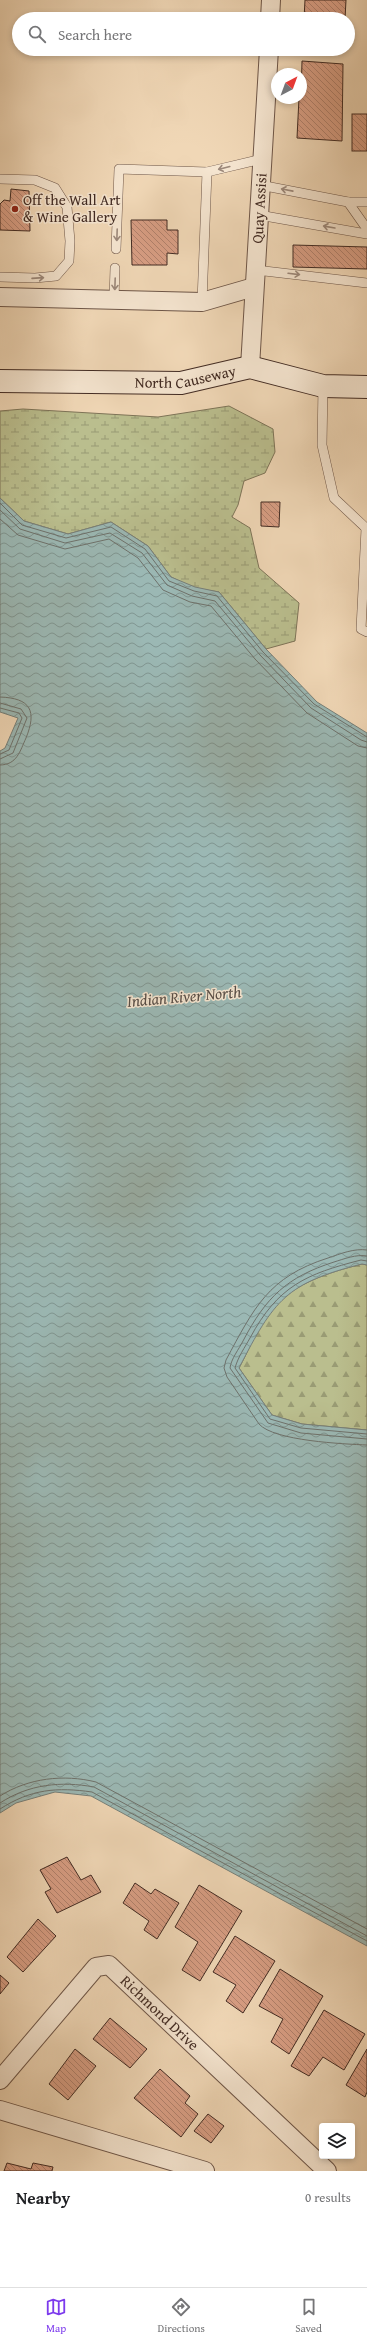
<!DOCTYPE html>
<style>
:root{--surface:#fff;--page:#f2f2f2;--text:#202124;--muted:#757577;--line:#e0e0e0;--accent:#7c3aed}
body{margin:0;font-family:"Gentium Book Plus",serif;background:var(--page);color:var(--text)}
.controls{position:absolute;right:12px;bottom:12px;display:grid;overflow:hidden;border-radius:4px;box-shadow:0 2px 6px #0003}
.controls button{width:36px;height:36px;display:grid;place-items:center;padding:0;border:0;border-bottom:1px solid var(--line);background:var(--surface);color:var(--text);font:20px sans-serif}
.compass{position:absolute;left:271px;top:68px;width:36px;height:36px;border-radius:50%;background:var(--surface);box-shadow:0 2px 6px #0003;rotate:41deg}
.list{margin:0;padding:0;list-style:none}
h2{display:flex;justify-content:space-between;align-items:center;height:52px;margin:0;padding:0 16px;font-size:17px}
h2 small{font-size:13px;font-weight:400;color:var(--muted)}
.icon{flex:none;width:22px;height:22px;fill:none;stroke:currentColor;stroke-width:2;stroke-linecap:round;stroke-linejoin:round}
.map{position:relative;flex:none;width:367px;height:2171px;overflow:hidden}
.search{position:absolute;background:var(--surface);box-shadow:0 2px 6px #0003;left:12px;right:12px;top:12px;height:44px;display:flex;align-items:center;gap:10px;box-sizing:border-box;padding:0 14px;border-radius:22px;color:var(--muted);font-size:15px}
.sheet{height:116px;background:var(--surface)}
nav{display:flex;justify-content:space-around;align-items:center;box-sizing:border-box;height:56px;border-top:1px solid var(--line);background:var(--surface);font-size:11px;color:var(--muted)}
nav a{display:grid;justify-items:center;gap:2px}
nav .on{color:var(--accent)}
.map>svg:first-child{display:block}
.forest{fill:url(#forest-firs);stroke:#7e7458}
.wetland{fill:url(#wetland-marsh);stroke:#7e7458}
.water{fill:url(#water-waves);stroke:#77807a}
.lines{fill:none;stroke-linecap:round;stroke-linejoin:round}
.shore{stroke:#6e726c;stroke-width:1}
.building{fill:url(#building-back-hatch);stroke:#422b23}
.lane-casing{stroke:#6e5648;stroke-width:10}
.street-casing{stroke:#6e5648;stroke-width:20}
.secondary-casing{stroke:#422b23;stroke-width:24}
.lane{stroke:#f5e5d0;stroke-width:9}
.street{stroke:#f5e5d0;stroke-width:18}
.secondary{stroke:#f5e5d0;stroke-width:22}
.oneway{stroke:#9c887a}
.poi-dot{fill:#8f2418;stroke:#f5e5d0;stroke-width:1.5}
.labels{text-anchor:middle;stroke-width:3;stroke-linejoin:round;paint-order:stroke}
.poi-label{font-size:15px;fill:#422b23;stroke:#f5e5d0;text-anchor:start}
.street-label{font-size:15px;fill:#422b23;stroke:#f5e5d0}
.water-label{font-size:16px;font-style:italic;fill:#584e47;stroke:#f5e5d0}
</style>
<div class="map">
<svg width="367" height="2171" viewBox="0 0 367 2171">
<defs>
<pattern id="forest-firs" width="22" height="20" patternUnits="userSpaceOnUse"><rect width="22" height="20" fill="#babe8e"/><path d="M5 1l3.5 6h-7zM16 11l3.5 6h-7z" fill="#999b74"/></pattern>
<pattern id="wetland-marsh" width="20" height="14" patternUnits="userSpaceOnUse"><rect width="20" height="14" fill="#babe8e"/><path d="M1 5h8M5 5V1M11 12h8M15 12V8" fill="none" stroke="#999b74"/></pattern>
<pattern id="water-waves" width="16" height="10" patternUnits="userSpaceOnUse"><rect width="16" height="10" fill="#9bb8b4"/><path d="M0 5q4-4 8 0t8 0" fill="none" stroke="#809692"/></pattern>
<pattern id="building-back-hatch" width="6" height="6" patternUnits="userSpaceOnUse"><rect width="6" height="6" fill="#d89e84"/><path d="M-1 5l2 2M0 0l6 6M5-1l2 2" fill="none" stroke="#b1816c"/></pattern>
</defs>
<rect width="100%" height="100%" fill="#f0d7b6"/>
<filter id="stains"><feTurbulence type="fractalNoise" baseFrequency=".005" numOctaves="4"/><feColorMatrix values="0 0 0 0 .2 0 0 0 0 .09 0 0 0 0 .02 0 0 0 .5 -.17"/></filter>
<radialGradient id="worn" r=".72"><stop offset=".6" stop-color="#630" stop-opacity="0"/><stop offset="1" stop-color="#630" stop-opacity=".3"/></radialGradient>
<path class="forest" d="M362,1264L367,1265V1430L302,1424L272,1415L239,1368C247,1354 252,1340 260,1326C280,1288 322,1274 362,1264Z"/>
<polygon class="wetland" points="229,406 273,429 275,452 265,473 244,481 238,505 232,517 250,528 259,568 299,603 295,641 266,649 219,592 194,588 171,577 148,546 111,522 68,534 24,521 0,498 0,411 23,409 158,417"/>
<path class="water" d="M0,498L24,521L68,534L111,522L148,546L171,577L195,587L219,592L266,649L317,702L367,733V1265L362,1264C286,1283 274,1300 239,1368L272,1415L302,1424L367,1430V1946L91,1796L55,1792L16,1803L0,1813V751L5,748L18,718L0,712Z"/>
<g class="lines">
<g class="shore">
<polyline points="0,503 22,525 66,538 111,527 145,549 169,581 194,591 217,596 263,652 314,704 367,737"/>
<polyline points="0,510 20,529 65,543 110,533 142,553 167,585 192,596 215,601 260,655 311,708 361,740 367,742"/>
<polyline points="0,519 18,535 65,549 109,539 138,558 163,590 190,602 211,606 255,659 307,713 358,746 367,748"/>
<path d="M0,697C31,698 37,711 26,738C20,751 17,765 0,765"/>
<polyline points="0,703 21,709 27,718 13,753 0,759"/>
<polyline points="0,708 19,713 22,718 9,750 0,754"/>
<path d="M367,1250C354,1248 340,1254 328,1258C268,1277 254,1308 226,1360L224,1368L227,1377L259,1424C274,1441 344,1444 367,1445"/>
<path d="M367,1256C356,1254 344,1259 334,1262C287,1277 266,1297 243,1341C239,1349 231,1359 230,1368L268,1423L301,1433L367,1439"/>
<path d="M367,1261L361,1260C306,1274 278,1286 250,1338C245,1347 238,1357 235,1368L270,1419L301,1428L367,1434"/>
<path d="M0,1796C28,1778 64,1774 96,1782L367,1929"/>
<path d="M0,1803C29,1784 61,1781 94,1787L367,1936"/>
<path d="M0,1809C31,1789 57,1787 92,1792L367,1941"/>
</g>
</g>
<g class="building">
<polygon points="305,0 346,0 345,19 304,19"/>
<polygon points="313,49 342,49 342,52"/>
<polygon points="302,61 343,64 342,141 297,138 299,98 301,98"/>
<rect x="352" y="114" width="15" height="37"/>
<polygon points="11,189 29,191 30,231 0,230 0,204 4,200 10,201"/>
<polygon points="131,220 167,220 167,230 178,230 178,254 167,253 167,265 132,265"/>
<polygon points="293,245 367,247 367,269 293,267"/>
<polygon points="261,502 280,502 279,527 261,526"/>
<polygon points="67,1857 81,1880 91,1875 101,1892 57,1913 45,1892 51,1889 40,1870"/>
<polygon points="135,1883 151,1894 155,1889 179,1903 157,1939 144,1930 149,1921 123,1903"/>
<polygon points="199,1885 242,1911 200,1981 182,1970 198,1942 175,1927"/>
<polygon points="38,1919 56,1936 23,1972 7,1957"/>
<polygon points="235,1936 275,1961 243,2013 226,2001 236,1985 213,1972"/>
<polygon points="280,1969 323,1996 289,2054 271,2042 283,2019 259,2006"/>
<polygon points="0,1975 9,1983 0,1994"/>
<polygon points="324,2010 365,2034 344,2070 323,2057 309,2076 291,2066"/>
<polygon points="110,2018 147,2049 130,2068 93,2039"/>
<polygon points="75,2049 96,2066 68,2100 49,2084"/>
<polygon points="367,2049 367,2092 365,2097 346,2085"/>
<polygon points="160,2069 190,2096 185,2103 198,2114 181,2137 134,2098"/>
<polygon points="208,2114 224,2126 211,2143 194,2131"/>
<polygon points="7,2163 31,2169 33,2163 53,2167 52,2171 4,2171"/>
</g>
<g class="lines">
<defs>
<g id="lane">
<polyline points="0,179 35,180 55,188 67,207 70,241 69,261 56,276 35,278 0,277"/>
<polyline points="260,185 348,202 367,202"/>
<polyline points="348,202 367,229"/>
<polyline points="259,215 367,234"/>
<polyline points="116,249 119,169 207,172 262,159"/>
<polyline points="256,270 367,283"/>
<polyline points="114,299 115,268"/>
<polyline points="202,302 207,172"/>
<polyline points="323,386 322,445 334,498 367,529"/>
<polyline points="366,529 361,629 367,632"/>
</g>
<g id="street">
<polyline points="270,19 271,0"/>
<polyline points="0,297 202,302 254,287"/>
<path id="s1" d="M250,367L269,49"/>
<path id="s2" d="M0,2080L96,1967L109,1965L327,2171"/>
<polyline points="0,2110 205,2171"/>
</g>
<g id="secondary">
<path id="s3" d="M0,381L181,383L250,367L323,386L367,387"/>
</g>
</defs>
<use href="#lane" class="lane-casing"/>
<use href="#street" class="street-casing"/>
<use href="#secondary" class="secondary-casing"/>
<use href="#lane" class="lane"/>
<use href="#street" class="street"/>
<use href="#secondary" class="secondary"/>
</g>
<defs><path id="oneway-shaft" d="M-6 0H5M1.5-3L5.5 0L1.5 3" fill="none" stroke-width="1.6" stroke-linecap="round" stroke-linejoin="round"/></defs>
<g class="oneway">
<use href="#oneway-shaft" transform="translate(224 168) rotate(166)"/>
<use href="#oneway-shaft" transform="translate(287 190) rotate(-169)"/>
<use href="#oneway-shaft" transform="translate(329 227) rotate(-170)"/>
<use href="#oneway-shaft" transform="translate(117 235) rotate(92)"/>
<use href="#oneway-shaft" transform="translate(294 274) rotate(7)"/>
<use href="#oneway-shaft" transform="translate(38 278) rotate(-4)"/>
<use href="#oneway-shaft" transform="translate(115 284) rotate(92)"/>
</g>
<circle class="poi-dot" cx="15" cy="209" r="4"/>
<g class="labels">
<g class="poi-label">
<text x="23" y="205">Off the Wall Art<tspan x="23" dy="17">&amp; Wine Gallery</tspan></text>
</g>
<g class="street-label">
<text dy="5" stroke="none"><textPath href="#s1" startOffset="159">Quay Assisi</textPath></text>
<text dy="5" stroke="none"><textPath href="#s3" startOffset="186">North Causeway</textPath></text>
<text dy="5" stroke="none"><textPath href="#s2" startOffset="231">Richmond Drive</textPath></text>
</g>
<g class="water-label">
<text transform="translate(184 996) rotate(-5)" y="6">Indian River North</text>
</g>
</g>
<rect width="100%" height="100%" filter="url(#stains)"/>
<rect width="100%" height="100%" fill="url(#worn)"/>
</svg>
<div class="controls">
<button><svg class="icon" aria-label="layers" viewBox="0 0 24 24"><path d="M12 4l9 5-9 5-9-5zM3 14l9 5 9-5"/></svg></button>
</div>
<svg class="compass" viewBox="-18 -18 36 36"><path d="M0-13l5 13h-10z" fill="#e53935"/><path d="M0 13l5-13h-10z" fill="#757577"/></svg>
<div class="search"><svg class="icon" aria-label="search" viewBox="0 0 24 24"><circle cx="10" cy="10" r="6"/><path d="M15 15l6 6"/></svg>Search here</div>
</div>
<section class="sheet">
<h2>Nearby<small>0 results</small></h2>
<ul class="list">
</ul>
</section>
<nav>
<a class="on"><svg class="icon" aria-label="map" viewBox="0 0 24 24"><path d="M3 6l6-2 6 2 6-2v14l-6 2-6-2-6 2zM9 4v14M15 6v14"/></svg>Map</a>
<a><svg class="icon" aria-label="directions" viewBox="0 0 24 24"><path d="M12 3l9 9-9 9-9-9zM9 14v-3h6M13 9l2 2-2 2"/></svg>Directions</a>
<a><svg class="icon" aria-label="saved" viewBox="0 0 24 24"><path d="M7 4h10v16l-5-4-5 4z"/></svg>Saved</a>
</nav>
